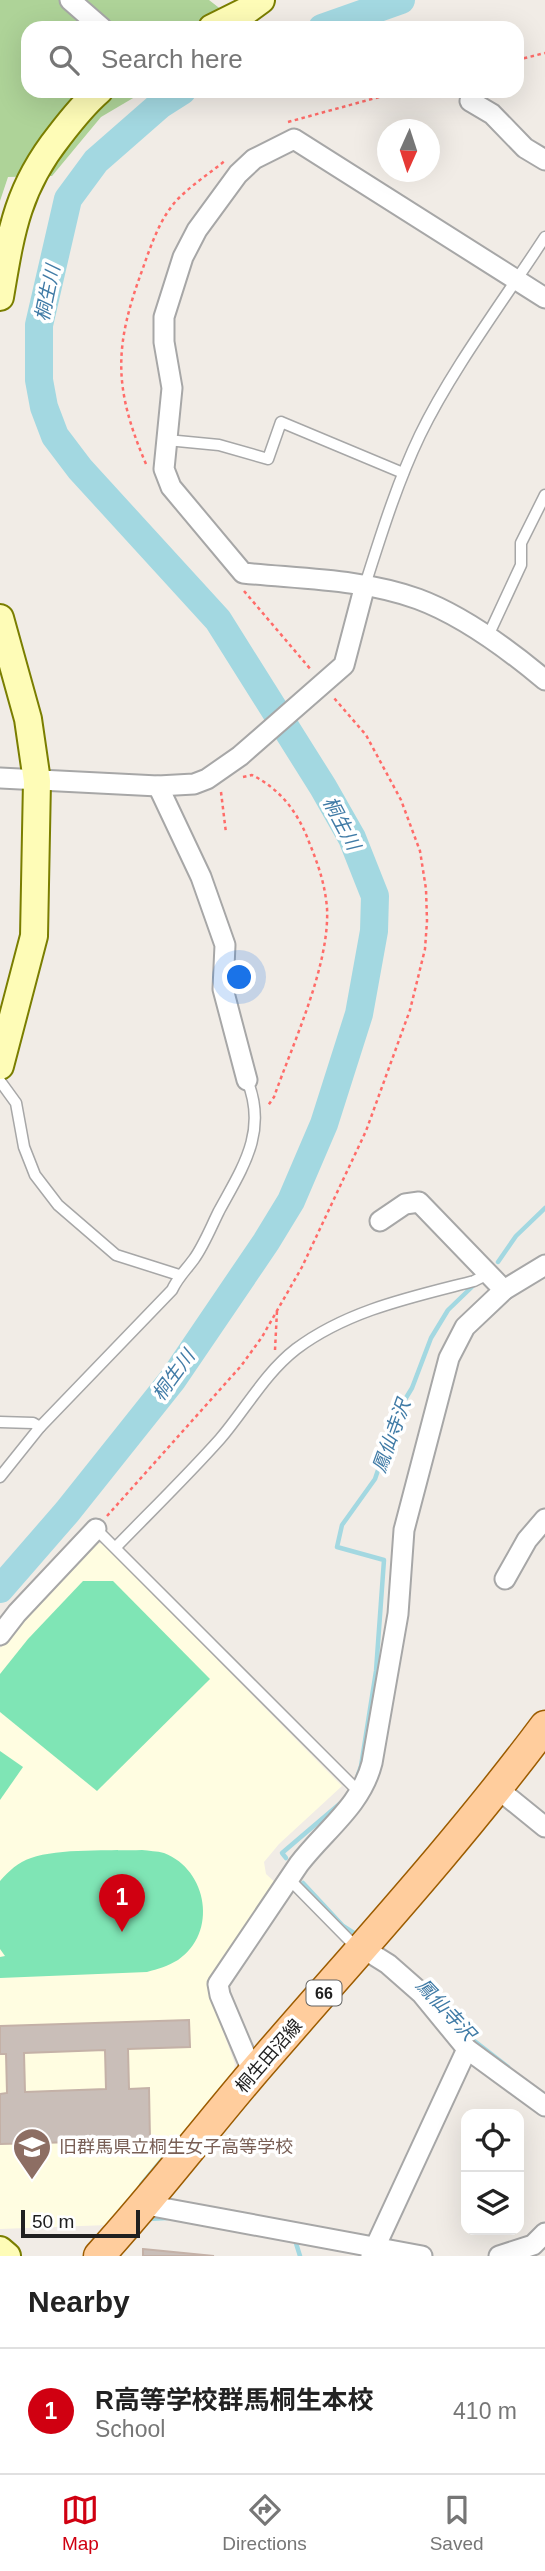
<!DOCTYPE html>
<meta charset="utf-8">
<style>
:root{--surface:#fff;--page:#f6f6f6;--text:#222;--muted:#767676;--line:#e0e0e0;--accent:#d00011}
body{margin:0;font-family:Arial,"Noto Sans JP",sans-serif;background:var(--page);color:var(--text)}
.controls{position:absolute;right:21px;bottom:21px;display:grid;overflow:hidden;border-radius:14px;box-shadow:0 7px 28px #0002}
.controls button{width:63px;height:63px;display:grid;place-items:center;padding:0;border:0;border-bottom:2px solid var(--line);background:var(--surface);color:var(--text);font:35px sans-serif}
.compass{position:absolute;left:377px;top:119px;width:63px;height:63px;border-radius:50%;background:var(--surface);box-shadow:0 7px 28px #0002;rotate:183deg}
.scale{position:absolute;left:21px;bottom:18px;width:119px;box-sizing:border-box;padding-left:7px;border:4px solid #202020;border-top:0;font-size:19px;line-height:24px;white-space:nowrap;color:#202020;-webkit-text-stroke:5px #fff;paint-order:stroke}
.you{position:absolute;left:240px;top:978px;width:24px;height:24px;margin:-18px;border:5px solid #fff;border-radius:50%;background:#1a73e8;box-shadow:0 0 0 10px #1a73e833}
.badge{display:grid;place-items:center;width:46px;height:46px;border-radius:50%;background:var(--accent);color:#fff;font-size:23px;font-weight:700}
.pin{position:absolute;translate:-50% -58px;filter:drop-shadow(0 2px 4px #0008)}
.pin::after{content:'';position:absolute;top:37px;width:24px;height:21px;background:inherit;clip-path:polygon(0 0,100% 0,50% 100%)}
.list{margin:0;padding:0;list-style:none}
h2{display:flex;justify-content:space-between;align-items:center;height:91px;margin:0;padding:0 28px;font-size:30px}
h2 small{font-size:23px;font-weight:400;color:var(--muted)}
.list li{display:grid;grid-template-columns:46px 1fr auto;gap:21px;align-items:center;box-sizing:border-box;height:126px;padding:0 28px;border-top:2px solid var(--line)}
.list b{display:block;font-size:26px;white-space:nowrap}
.list p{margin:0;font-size:23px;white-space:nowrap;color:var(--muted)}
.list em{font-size:23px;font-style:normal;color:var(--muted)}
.icon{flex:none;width:38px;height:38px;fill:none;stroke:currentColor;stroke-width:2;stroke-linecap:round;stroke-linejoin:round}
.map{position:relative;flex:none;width:545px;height:2256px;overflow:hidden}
.search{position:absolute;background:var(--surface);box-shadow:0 7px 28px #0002;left:21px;right:21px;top:21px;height:77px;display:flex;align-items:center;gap:18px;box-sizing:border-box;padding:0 24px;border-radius:21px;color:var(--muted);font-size:26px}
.sheet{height:217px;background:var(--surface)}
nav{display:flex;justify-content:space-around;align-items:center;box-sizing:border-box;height:98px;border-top:2px solid var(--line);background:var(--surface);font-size:19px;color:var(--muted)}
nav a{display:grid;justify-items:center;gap:4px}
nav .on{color:var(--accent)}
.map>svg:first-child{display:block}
.education{fill:#fffde1}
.forest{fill:#aed398}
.pitch{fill:#7fe5b5}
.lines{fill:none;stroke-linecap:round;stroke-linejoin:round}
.stream{stroke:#a3d8e1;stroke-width:4.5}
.river{stroke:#a3d8e1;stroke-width:28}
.building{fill:#c9beb8;stroke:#c4b1a7;stroke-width:2;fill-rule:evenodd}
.lane-casing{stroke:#a7a7a7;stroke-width:13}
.street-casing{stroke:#a7a7a7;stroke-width:23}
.secondary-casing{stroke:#7a7e00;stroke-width:30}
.primary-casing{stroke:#9c5c00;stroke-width:33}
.path{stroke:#ff6c69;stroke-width:2.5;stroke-dasharray:3.5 3.5;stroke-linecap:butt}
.lane{stroke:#fff;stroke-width:10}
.street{stroke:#fff;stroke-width:19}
.secondary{stroke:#fefcb7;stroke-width:26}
.primary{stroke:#ffcd9d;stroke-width:30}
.labels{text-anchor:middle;stroke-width:7;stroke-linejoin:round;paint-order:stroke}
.shield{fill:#fff;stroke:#636363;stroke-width:2}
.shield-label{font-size:16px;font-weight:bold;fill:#202020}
.street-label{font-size:18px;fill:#202020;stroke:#fff}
.education-label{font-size:18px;fill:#785e54;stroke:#fff;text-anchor:start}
.water-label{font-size:19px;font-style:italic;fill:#407ba6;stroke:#fff}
</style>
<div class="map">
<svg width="545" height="2256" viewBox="0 0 545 2256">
<rect width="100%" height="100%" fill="#f1ece6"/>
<polygon class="education" points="93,1542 103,1544 342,1786 279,1844 264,1862 266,1874 278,1885 210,1979 207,1987 235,2064 233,2074 108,2225 0,2229 0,1648"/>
<polygon class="forest" points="0,0 209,0 245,28 28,28 28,91 145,91 101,117 52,176 8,177 0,201"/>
<g class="pitch">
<polygon points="83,1581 113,1581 210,1679 97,1791 0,1712 0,1674 28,1639"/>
<polygon points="0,1751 23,1767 0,1800"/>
<path d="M142,1850C149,1851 157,1851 164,1853C208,1870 218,1933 178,1960C168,1966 158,1969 147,1972L0,1978V1957L5,1956L0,1949V1881C9,1871 18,1862 31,1858C59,1848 111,1851 142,1850Z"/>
</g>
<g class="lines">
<g class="stream">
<polyline points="498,1262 516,1236 545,1208"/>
<polyline points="358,1775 361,1766 376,1671 384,1560 337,1547 342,1525 375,1479 398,1411 412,1388 431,1338 448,1310 476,1283"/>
<polyline points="286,1858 282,1853 343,1801"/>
<polyline points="303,1883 343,1926 357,1935"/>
<polyline points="468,2036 508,2067"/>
<polyline points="141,2185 180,2138"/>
<polyline points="148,2219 167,2218"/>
<polyline points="295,2240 300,2256"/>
</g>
<g class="river">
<polyline points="322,28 401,0"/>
<polyline points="0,1589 67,1512 173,1379 266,1242 291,1201 324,1124 359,1014 374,931 375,896 352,838 323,787 218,620 80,469 55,436 44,407 39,380 39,325 68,199 96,161 160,105 182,91"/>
</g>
</g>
<g class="building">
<path d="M189,2020L190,2047L128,2049L129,2089L149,2088L150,2140L0,2144V2094L7,2093L6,2054H0V2026ZM105,2050L106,2089L25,2092L24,2053Z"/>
<polygon points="143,2249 214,2256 143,2256"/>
</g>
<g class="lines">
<defs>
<g id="lane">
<polyline points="167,440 219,445 268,459 281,422 403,473"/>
<path d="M365,585C381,535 397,483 420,435C452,369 504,300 545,237"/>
<polyline points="488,636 521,565 521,543 545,495"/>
<polyline points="0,1081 16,1103 24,1147 35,1175 58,1205 116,1255 179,1275"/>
<polyline points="0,1422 33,1423 40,1427"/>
<path d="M0,1477L40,1427L172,1290C178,1277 186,1270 194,1259C204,1245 211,1227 219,1211C243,1167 268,1131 247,1080"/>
<polyline points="96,1529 360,1793"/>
<path d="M116,1547C151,1511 187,1476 220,1439C245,1410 265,1373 296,1349C348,1310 412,1297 474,1281L490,1273"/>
<polyline points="289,1879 353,1944 360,1947"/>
</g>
<g id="street">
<polyline points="70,0 102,28"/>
<polyline points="470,101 492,114 525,148 545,160"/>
<path d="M545,298L294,139L254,159L238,174L197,230L183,257L164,317V342L172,388L164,469L171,487L243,573C301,579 363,579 418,599C464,616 508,649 545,680"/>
<polyline points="0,778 158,786 194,784 207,779 240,756 344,665 365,585"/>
<polyline points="158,786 201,877 225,945 223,989 247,1080"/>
<polyline points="380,1221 405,1204 419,1202 504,1290"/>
<polyline points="505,1579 527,1540 545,1519"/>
<polyline points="0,1635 17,1613 96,1529"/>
<polyline points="498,1789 545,1827"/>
<polyline points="364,1949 388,1964 421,1993 467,2049 545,2106"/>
<path d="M253,2073L220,1995L218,1984L299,1864C325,1830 361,1806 372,1763L398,1614L404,1530L449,1358L465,1327L504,1290L545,1265"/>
<polyline points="146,2201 152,2206 422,2256"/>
<polyline points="371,2256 467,2049"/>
<polyline points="499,2256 533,2245 545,2233"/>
</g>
<g id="secondary">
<polyline points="212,28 246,11 261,0"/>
<path d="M0,297C11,232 17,189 59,136C72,119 84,104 99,91"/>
<polyline points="0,618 28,719 37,781 34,936 0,1066"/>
<polyline points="0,2250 7,2256"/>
</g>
<path id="primary" d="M99,2256C152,2198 201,2134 252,2074C351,1959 454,1848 545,1726"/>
</defs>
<use href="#lane" class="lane-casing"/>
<use href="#street" class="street-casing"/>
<use href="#secondary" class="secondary-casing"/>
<use href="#primary" class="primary-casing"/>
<g class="path">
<polyline points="517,60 545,53"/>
<polyline points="288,122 401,91"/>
<path d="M146,464C113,387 114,346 143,268C151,245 160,219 176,201C190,186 210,173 226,160"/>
<polyline points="244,591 312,671"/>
<path d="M243,777L252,775C280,789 298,812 309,842C318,864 325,884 327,908C330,965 293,1043 274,1097L267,1107"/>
<polyline points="221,792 226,833"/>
<polyline points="275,1350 277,1311"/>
<polyline points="107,1516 241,1366 262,1337 302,1267 366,1131 410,1010 425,949 427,921 426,889 420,851 401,800 366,735 334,698"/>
</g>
<use href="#lane" class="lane"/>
<use href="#street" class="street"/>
<use href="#secondary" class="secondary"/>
<use href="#primary" class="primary"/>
</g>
<defs>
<symbol id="school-pin" viewBox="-11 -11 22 30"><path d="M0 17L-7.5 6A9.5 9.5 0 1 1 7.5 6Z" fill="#8d6e63" stroke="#fff"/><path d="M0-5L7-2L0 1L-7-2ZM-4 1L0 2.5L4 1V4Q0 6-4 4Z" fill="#fff"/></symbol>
</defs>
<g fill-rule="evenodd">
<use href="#school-pin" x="10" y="2125" width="44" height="60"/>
</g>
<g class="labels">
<rect class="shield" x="306.5" y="1980.5" width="35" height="25" rx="5"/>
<g class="shield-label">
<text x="324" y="1999">66</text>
</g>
<g class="street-label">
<text transform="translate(269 2056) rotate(-49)" y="6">桐生田沼線</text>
</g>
<g class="education-label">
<text x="59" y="2153">旧群馬県立桐生女子高等学校</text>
</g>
<g class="water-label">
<text transform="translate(47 293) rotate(-78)" y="7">桐生川</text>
<text transform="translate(342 823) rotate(62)" y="7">桐生川</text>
<text transform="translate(173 1375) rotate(-54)" y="7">桐生川</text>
<text transform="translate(391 1436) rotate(-70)" y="7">鳳仙寺沢</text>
<text transform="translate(446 2009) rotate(47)" y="7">鳳仙寺沢</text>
</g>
</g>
</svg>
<div class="controls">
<button><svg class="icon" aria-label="locate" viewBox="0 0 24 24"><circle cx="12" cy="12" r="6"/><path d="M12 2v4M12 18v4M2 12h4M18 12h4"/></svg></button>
<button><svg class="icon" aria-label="layers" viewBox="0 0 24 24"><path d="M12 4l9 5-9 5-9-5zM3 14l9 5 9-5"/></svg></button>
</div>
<svg class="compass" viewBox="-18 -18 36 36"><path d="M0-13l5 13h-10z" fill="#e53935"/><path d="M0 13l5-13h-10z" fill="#767676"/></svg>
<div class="scale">50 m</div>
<div class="you"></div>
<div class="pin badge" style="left:122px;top:1932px">1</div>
<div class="search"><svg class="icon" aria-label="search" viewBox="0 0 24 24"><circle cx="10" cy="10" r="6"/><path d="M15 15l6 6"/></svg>Search here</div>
</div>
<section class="sheet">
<h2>Nearby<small></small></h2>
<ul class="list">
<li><span class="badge">1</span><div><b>R高等学校群馬桐生本校</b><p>School</p></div><em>410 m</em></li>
</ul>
</section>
<nav>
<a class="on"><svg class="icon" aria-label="map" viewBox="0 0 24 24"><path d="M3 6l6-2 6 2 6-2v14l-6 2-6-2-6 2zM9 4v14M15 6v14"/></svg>Map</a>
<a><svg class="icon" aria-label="directions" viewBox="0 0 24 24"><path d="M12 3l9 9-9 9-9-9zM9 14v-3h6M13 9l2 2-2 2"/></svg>Directions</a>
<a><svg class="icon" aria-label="saved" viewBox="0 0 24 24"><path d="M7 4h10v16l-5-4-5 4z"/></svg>Saved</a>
</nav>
